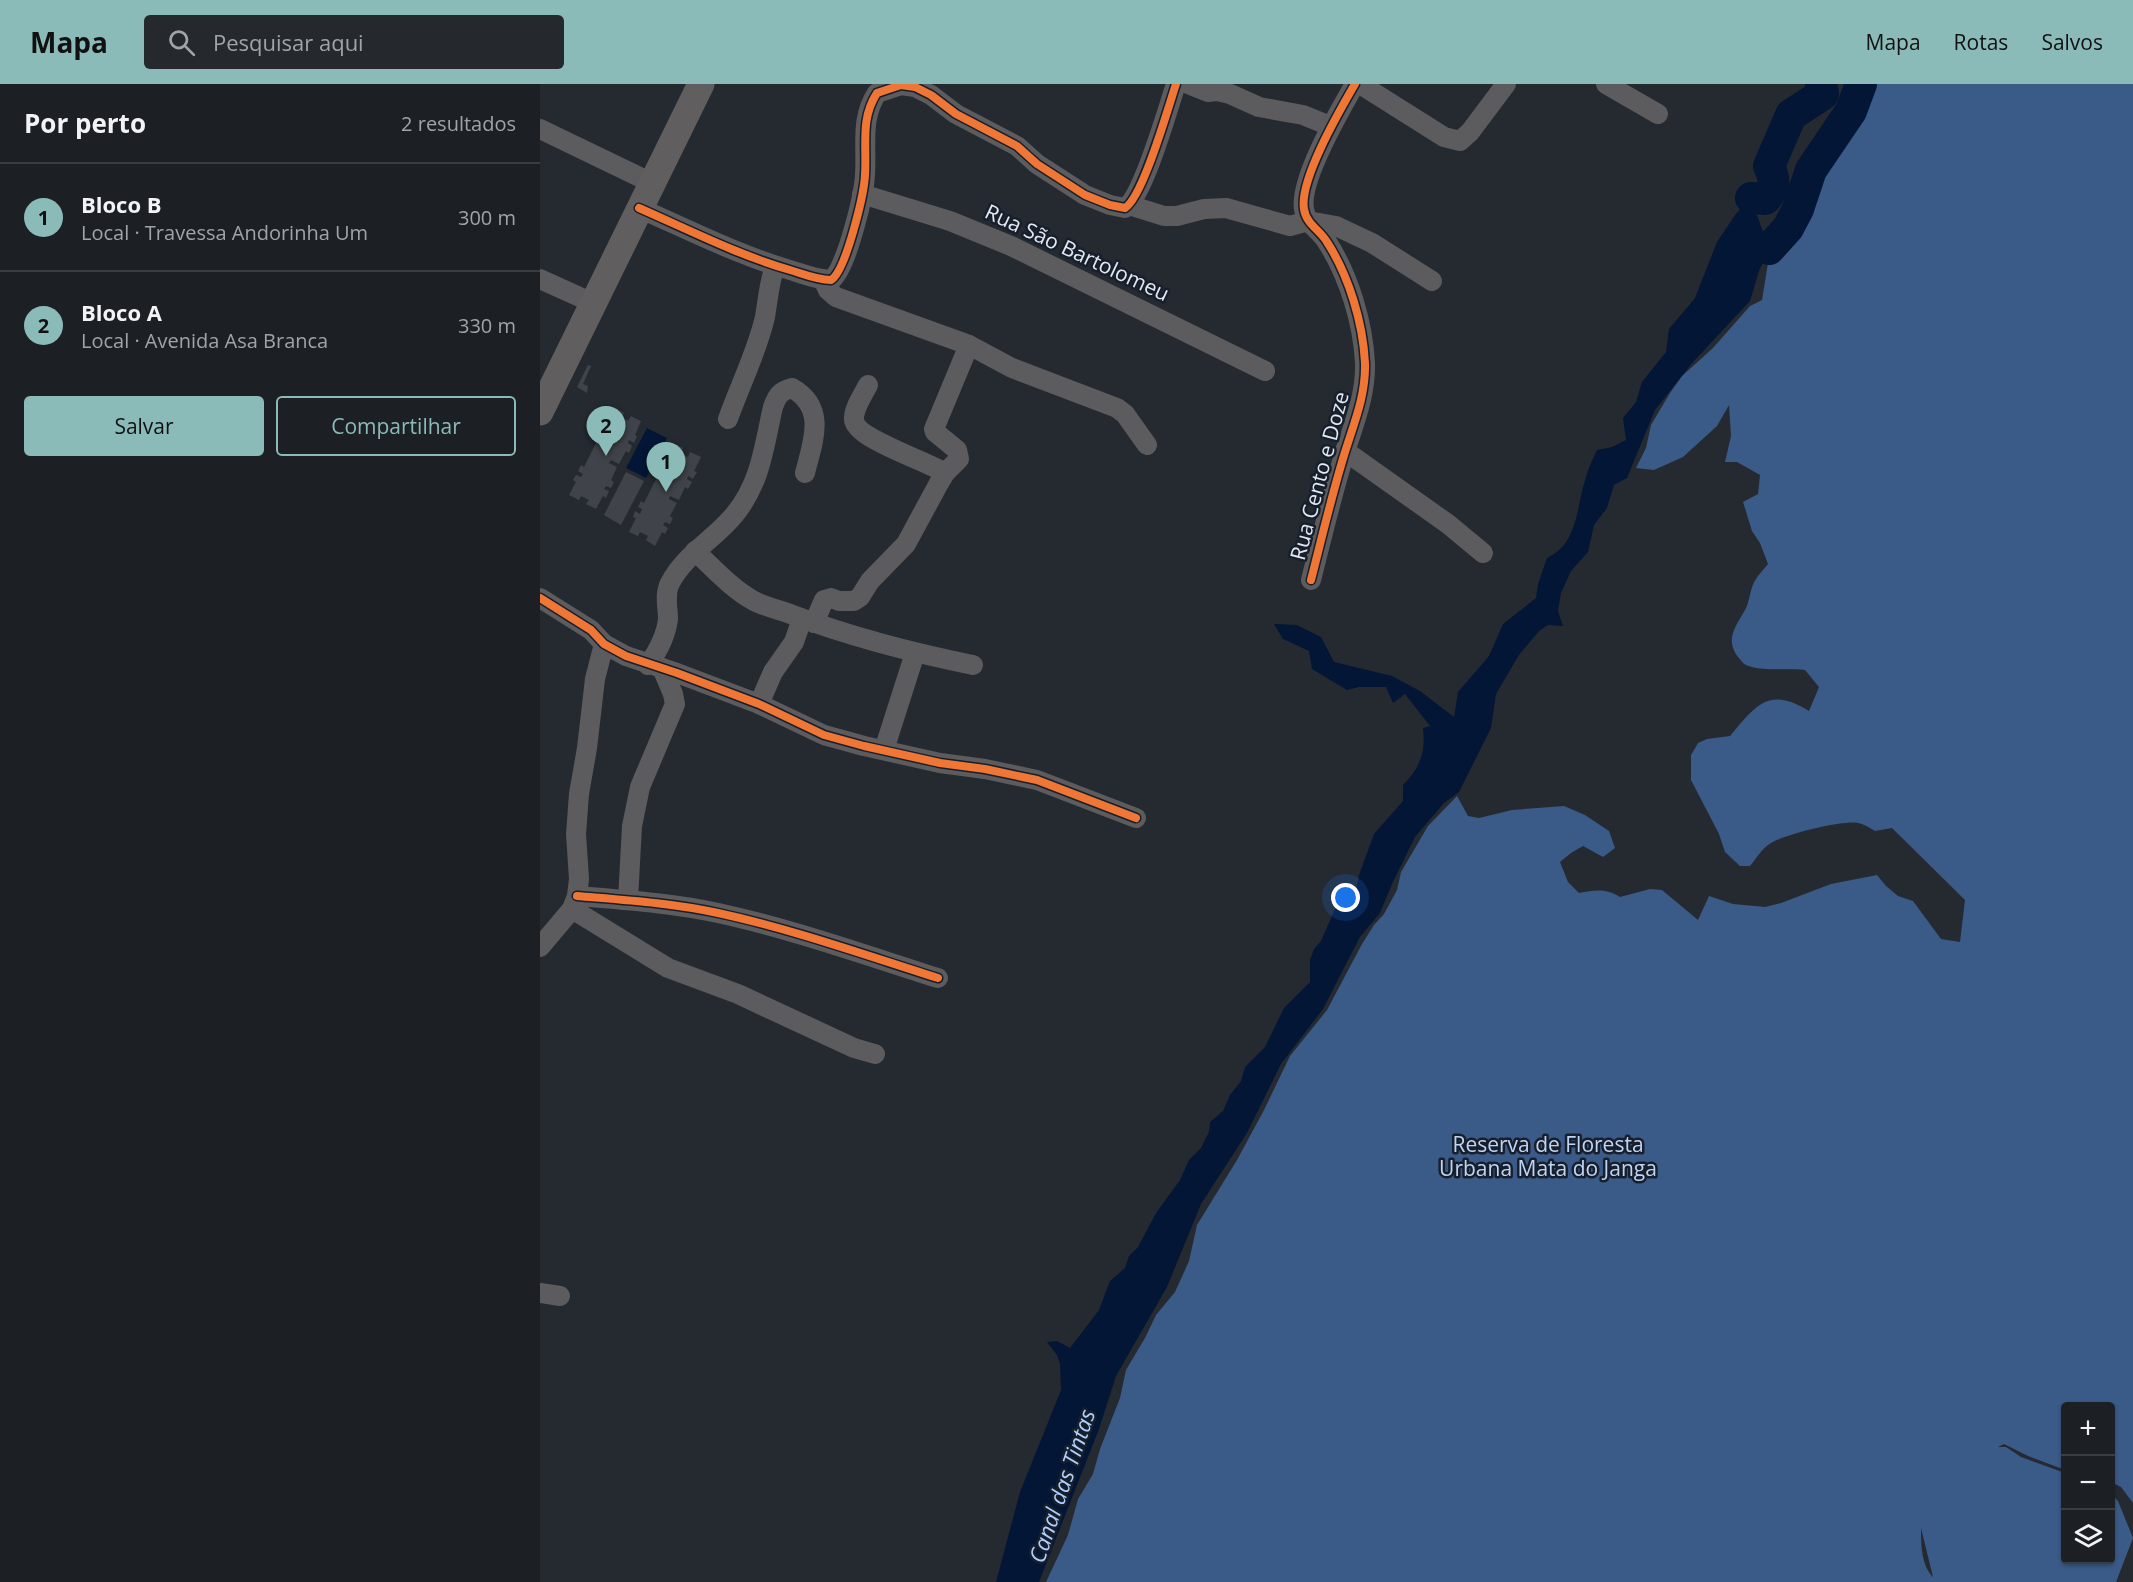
<!DOCTYPE html>
<html lang="pt">
<meta charset="utf-8">
<style>
:root{--surface:#1c2025;--page:#25282d;--text:#f1f3f6;--muted:#a0a3a7;--line:#3a3e42;--accent:#8bbbb9}
body{margin:0;font-family:"Open Sans",sans-serif;background:var(--page);color:var(--text)}
.controls{position:absolute;right:18px;bottom:18px;display:grid;overflow:hidden;border-radius:6px;box-shadow:0 2px 4px #0004}
.controls button{width:54px;height:54px;display:grid;place-items:center;padding:0;border:0;border-bottom:2px solid var(--line);background:var(--surface);color:var(--text);font:30px sans-serif}
.you{position:absolute;left:806px;top:814px;width:21px;height:21px;margin:-15px;border:4px solid #fff;border-radius:50%;background:#1a73e8;box-shadow:0 0 0 9px #1a73e833}
.badge{display:grid;place-items:center;width:39px;height:39px;border-radius:50%;background:var(--accent);color:#111;font-size:20px;font-weight:700}
.pin{position:absolute;translate:-50% -50px;filter:drop-shadow(0 2px 3px #0008)}
.pin::after{content:'';position:absolute;top:32px;width:21px;height:18px;background:inherit;clip-path:polygon(0 0,100% 0,50% 100%)}
.list{margin:0;padding:0;list-style:none}
h2{display:flex;justify-content:space-between;align-items:center;height:78px;margin:0;padding:0 24px;font-size:26px}
h2 small{font-size:20px;font-weight:400;color:var(--muted)}
.list li{display:grid;grid-template-columns:39px 1fr auto;gap:18px;align-items:center;box-sizing:border-box;height:108px;padding:0 24px;border-top:2px solid var(--line)}
.list b{display:block;font-size:22px;white-space:nowrap}
.list p{margin:0;font-size:20px;white-space:nowrap;color:var(--muted)}
.list em{font-size:20px;font-style:normal;color:var(--muted)}
.actions{display:flex;gap:12px;padding:18px 24px}
.actions a{flex:1;padding:14px 0;border:2px solid var(--accent);border-radius:6px;text-align:center;font-size:21px;color:var(--accent)}
.actions .main{background:var(--accent);color:#111}
.icon{flex:none;width:33px;height:33px;fill:none;stroke:currentColor;stroke-width:2;stroke-linecap:round;stroke-linejoin:round}
.map{position:relative;flex:none;width:1593px;height:1498px;overflow:hidden}
header{display:flex;align-items:center;gap:36px;box-sizing:border-box;height:84px;padding:0 30px;background:var(--accent);color:#111}
header strong{font-size:28px}
nav{display:flex;gap:33px;margin-inline-start:auto;font-size:21px}
.search{width:420px;height:54px;background:var(--page);display:flex;align-items:center;gap:15px;box-sizing:border-box;padding:0 21px;border-radius:6px;color:var(--muted);font-size:22px}
main{display:flex}
aside{flex:1;background:var(--surface)}
.map>svg:first-child{display:block}
.forest{fill:#3a5a88;fill-rule:evenodd}
.water{fill:#031636}
.lines{fill:none;stroke-linecap:round;stroke-linejoin:round}
.river{stroke:#031636;stroke-width:32}
.building{fill:#40444a}
.street{stroke:#5c5b5d;stroke-width:20}
.secondary{stroke:#605e5e;stroke-width:27}
.cycleway-casing{stroke:#171f2c;stroke-width:11}
.cycleway{stroke:#f07635;stroke-width:8}
.labels{text-anchor:middle;stroke-width:5;stroke-linejoin:round;paint-order:stroke}
.street-label{font-size:21px;fill:#e3e9f2;stroke:#171f2c}
.park-label{font-size:21px;fill:#bed4f3;stroke:#171f2c}
.water-label{font-size:22px;font-style:italic;fill:#afcffe;stroke:#171f2c}
</style>
<header>
<strong>Mapa</strong>
<div class="search"><svg class="icon" aria-label="search" viewBox="0 0 24 24"><circle cx="10" cy="10" r="6"/><path d="M15 15l6 6"/></svg>Pesquisar aqui</div>
<nav><a>Mapa</a><a>Rotas</a><a>Salvos</a></nav>
</header>
<main>
<aside>
<h2>Por perto<small>2 resultados</small></h2>
<ul class="list">
<li><span class="badge">1</span><div><b>Bloco B</b><p>Local · Travessa Andorinha Um</p></div><em>300 m</em></li>
<li><span class="badge">2</span><div><b>Bloco A</b><p>Local · Avenida Asa Branca</p></div><em>330 m</em></li>
</ul>
<div class="actions"><a class="main">Salvar</a><a>Compartilhar</a></div>
</aside>
<div class="map">
<svg width="1593" height="1498" viewBox="0 0 1593 1498">
<rect width="100%" height="100%" fill="#252a31"/>
<path class="forest" d="M1325,0H1593V1419L1581,1403L1571,1398L1570,1322H1526L1525,1386L1488,1372L1464,1360L1458,1363H1466L1481,1373L1525,1389L1526,1476H1570L1571,1410L1578,1417L1593,1454L1576,1498H506L528,1451L538,1415L553,1390L560,1365L580,1314L586,1286L605,1254L616,1231L635,1208L649,1177L657,1141L697,1076L724,1026L750,972L787,926L822,860L834,841L844,830L857,806L861,788L888,742L917,712L928,732L939,734L972,726L1024,722L1045,731L1069,747L1075,764L1063,773L1043,762L1031,769L1020,778L1028,798L1039,809C1055,806 1066,804 1080,813L1110,805L1122,806L1158,836L1169,812L1193,820L1225,823L1241,819L1291,800L1337,791L1346,802L1358,812L1373,817L1401,855L1420,858L1425,816L1352,744L1335,747C1330,744 1324,740 1318,739C1303,736 1240,751 1228,761C1221,766 1216,775 1210,782H1200L1185,768L1179,750L1151,696V671L1158,659L1167,655L1190,652C1216,621 1229,602 1269,627L1279,603L1265,586C1249,584 1217,588 1204,580C1202,578 1200,575 1198,573C1183,553 1199,539 1207,522C1210,513 1211,502 1216,495C1219,490 1224,485 1228,480L1220,459L1212,447L1203,418L1218,410L1220,391L1197,378H1185L1191,352L1189,321L1177,342L1143,373L1114,386L1096,384L1106,364L1111,341L1130,309L1142,292L1173,264L1210,222L1222,216L1228,179L1235,162L1264,128L1274,105L1278,79L1299,58ZM1381,1444L1393,1493C1381,1481 1381,1459 1381,1444Z"/>
<g class="water">
<path d="M1211,114L1229,165L1219,187L1210,217L1153,278L1115,326L1087,394L1074,401L1067,424L1054,441L1048,468L1031,487L1021,509L1018,527L1023,542L1008,541L999,547L979,571L956,610L951,644L919,708L904,719L875,753L852,800L840,829L820,853L783,925L741,980L707,1049L661,1120L627,1203L576,1292L559,1345L499,1498H456L480,1408L521,1306L520,1280L517,1271L507,1258L517,1257L530,1264L559,1226L570,1197L585,1184L589,1172L598,1163L616,1129L640,1096L649,1076L661,1064L669,1048L670,1038L683,1027L690,1011L701,997L705,983L725,963L744,924L770,898V876L774,865L781,857L795,825L815,811L819,791L834,750L863,717V701C880,684 886,668 883,644L890,642L865,610L853,619L846,603H819L807,606L772,585L769,567L743,555L734,540L757,541L781,553L794,578L852,592L880,607L914,633L918,608L949,572L963,540L996,514L998,500L1007,474C1039,459 1036,422 1046,393C1048,384 1053,375 1057,366L1072,363L1086,356L1083,334L1096,318L1102,298L1126,268L1129,245L1155,214L1177,158L1195,131Z"/>
<polygon points="107,344 127,354 106,394 86,384"/>
</g>
<g class="lines">
<g class="river">
<path d="M1211,114L1225,115C1236,103 1235,96 1229,82L1251,31L1283,10L1281,0"/>
<polyline points="1229,165 1248,144 1258,125 1271,86 1311,27 1321,0"/>
</g>
</g>
<g class="building">
<polygon points="48,281 51,282 43,300 48,302 47,309 37,303"/>
<polygon points="74,323 84,329 82,333 88,337 91,332 101,337 95,351 97,352 94,359 89,356 88,359 92,362 89,369 86,367 79,380 71,376 69,379 77,383 71,396 74,398 71,404 66,402 64,405 69,407 66,414 63,412 56,425 46,420 49,416 41,412 39,416 29,411 36,398 33,396 36,391 41,393 43,390 38,387 41,381 44,383 59,353 56,351 59,345 64,348 66,344 61,342 64,336 67,337"/>
<polygon points="133,359 143,364 141,369 148,373 150,368 161,373 154,387 157,388 153,395 148,392 147,395 152,398 148,405 145,403 139,416 130,412 129,415 137,419 130,432 133,434 130,440 125,438 123,441 128,444 125,450 122,448 115,462 106,456 108,452 100,448 98,452 89,448 96,434 93,433 95,427 100,430 102,425 98,423 101,417 104,419 119,389 116,387 119,382 123,384 125,380 120,377 123,372 126,373"/>
<polygon points="86,388 104,397 81,441 64,431"/>
</g>
<g class="lines">
<g class="street">
<polyline points="648,0 668,8 677,7 690,10 719,23 763,31 790,42"/>
<polyline points="820,0 904,53 920,57 930,48 966,0"/>
<polyline points="1066,0 1118,30"/>
<polyline points="0,45 112,99"/>
<polyline points="322,110 410,137 471,162 725,287"/>
<polyline points="589,121 624,132 637,132 664,125 686,124 750,142 768,137 796,142 832,159 892,197"/>
<path d="M99,124C149,146 198,171 250,186C263,190 277,196 291,196C306,187 324,110 325,91C327,61 320,35 337,9L361,1L375,3L391,11L416,30L477,62L497,80L545,111L570,121L585,124C603,113 628,24 636,0"/>
<polyline points="0,195 53,219"/>
<polyline points="283,195 288,206 296,213 429,261 472,284 577,324 585,330 607,361"/>
<path d="M328,301C323,311 313,325 314,336C316,355 389,378 405,389"/>
<path d="M188,335C200,301 217,268 225,233C228,215 229,199 235,182"/>
<polyline points="805,367 908,440 943,469"/>
<path d="M155,467C173,484 192,505 214,517C226,523 240,526 253,531C314,554 369,568 433,581"/>
<path d="M771,496C782,453 792,410 805,368C814,339 826,311 825,279C823,239 809,192 787,158C780,146 766,140 764,125C759,96 800,26 815,0"/>
<polyline points="0,514 51,546 64,560 86,572 137,589 219,620 284,651 324,662 400,679 445,685 497,696 596,734"/>
<polyline points="274,539 284,516 291,514 299,517 314,517 320,513 330,497 366,460 399,399 405,389 419,375 417,366 395,348 394,345 429,261"/>
<path d="M108,581C118,567 126,553 128,535C128,523 124,511 130,499C145,470 175,455 195,430C221,398 224,362 233,323C237,312 240,307 252,304C287,324 273,357 265,389"/>
<polyline points="219,620 233,588 254,558 262,535"/>
<polyline points="344,666 375,569"/>
<path d="M37,812C84,816 132,819 178,829C252,845 325,871 398,894"/>
<polyline points="88,816 92,742 100,703 135,620 133,610 122,584"/>
<polyline points="32,825 128,884 198,910 314,964 335,970"/>
<polyline points="0,863 32,825 37,812 39,795 36,750 39,710 47,664 55,595 64,560"/>
<polyline points="0,1209 20,1212"/>
</g>
<polyline class="secondary" points="0,328 161,0"/>
<defs>
<g id="cycleway">
<path d="M99,124C149,146 198,171 250,186C263,190 277,196 291,196C306,187 324,110 325,91C327,61 320,35 337,9L361,1L375,3L391,11L416,30L477,62L497,80L545,111L570,121L585,124C603,113 628,24 636,0"/>
<path d="M771,496C782,453 792,410 805,368C814,339 826,311 825,279C823,239 809,192 787,158C780,146 766,140 764,125C759,96 800,26 815,0"/>
<polyline points="0,514 51,546 64,560 86,572 137,589 219,620 284,651 324,662 400,679 445,685 497,696 596,734"/>
<path d="M37,812C84,816 132,819 178,829C252,845 325,871 398,894"/>
</g>
</defs>
<use href="#cycleway" class="cycleway-casing"/>
<use href="#cycleway" class="cycleway"/>
</g>
<g class="labels">
<g class="street-label">
<text transform="translate(537 169) rotate(25)" y="7">Rua São Bartolomeu</text>
<text transform="translate(780 392) rotate(-75)" y="7">Rua Cento e Doze</text>
</g>
<g class="park-label">
<text x="1008" y="1068">Reserva de Floresta<tspan x="1008" dy="24">Urbana Mata do Janga</tspan></text>
</g>
<g class="water-label">
<text transform="translate(522 1402) rotate(-71)" y="8">Canal das Tintas</text>
</g>
</g>
</svg>
<div class="controls">
<button>+</button>
<button>−</button>
<button><svg class="icon" aria-label="layers" viewBox="0 0 24 24"><path d="M12 4l9 5-9 5-9-5zM3 14l9 5 9-5"/></svg></button>
</div>
<div class="you"></div>
<div class="pin badge" style="left:126px;top:408px">1</div>
<div class="pin badge" style="left:66px;top:372px">2</div>
</div>
</main>
